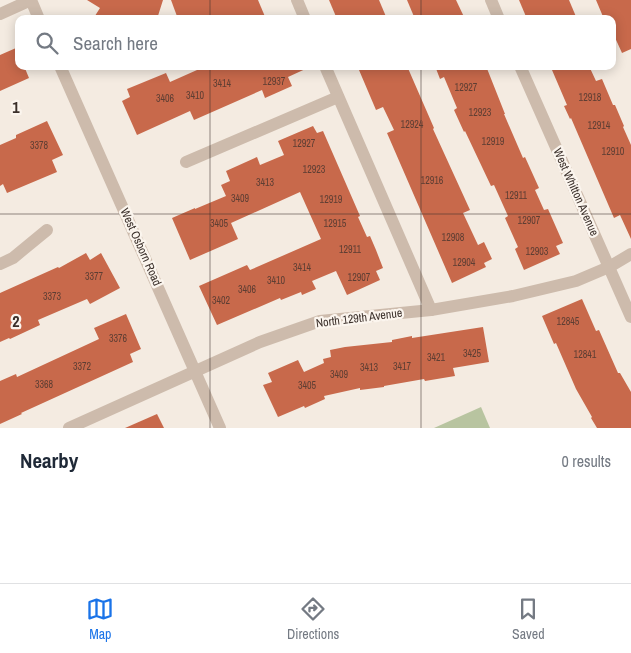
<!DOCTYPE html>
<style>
:root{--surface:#fff;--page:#f2f2f3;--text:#1f2937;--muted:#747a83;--line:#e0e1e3;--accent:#1a73e8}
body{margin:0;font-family:"Archivo Narrow",sans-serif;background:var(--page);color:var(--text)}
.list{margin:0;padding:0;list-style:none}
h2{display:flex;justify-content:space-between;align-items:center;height:65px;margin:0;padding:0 20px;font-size:21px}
h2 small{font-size:16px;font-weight:400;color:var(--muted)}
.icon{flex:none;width:28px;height:28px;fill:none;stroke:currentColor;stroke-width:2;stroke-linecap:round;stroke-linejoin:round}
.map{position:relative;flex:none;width:631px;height:428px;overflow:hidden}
.search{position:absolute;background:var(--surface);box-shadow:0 2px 12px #0003;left:15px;right:15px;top:15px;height:55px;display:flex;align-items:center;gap:12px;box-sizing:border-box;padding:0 18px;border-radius:10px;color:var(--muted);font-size:19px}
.sheet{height:155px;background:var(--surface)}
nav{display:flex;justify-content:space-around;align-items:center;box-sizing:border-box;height:70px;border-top:1px solid var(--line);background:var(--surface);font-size:14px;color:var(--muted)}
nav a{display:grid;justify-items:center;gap:2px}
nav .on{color:var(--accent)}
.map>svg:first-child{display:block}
.green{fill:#b8c4a0}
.building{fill:#c8694b}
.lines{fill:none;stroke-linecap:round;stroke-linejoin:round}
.minor{stroke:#cdbbac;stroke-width:12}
.tertiary{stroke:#cdbbac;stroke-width:12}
.grid{fill:none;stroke:#3b302b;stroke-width:1;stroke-opacity:0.55}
.labels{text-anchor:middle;stroke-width:4.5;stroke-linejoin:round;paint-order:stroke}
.number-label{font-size:10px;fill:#5e3e33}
.street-label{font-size:12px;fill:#3b302b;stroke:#fbf5ee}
.grid-label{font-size:16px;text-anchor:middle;font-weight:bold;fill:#3b302b;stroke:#fbf5ee;stroke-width:4.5;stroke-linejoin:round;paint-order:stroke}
</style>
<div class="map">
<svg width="631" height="428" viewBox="0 0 631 428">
<rect width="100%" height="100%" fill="#f4ebe1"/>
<polygon class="green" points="481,407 490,428 434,428"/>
<g class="building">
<polygon points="87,0 163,0 157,19 93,19 100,8"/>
<polygon points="171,0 258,0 266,19 178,19"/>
<polygon points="329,0 379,0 387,19 337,19"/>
<polygon points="407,0 456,0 465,19 415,19"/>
<polygon points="519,0 569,0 577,19 527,19"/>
<polygon points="596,0 631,0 631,49 622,53 612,31 612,19 604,19"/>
<polygon points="16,48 19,54 19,66 24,66 29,78 0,91 0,55"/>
<polygon points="206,66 312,66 288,77 292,86 265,98 262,90 194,120 190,111 137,135 122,101 130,97 127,89 166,73 170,82"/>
<polygon points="366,66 407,66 434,128 433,129 470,210 463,213 478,245 484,242 492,259 484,263 486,267 452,283 387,133 394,130 383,107 376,110 359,70"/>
<polygon points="435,66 486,66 505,114 504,114 523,158 525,157 539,188 535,190 544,210 548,209 563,243 556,246 560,254 524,270 515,249 518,247 505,218 508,216 494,185 491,186 465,131 464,132 454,110 457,108 444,77 440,79"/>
<polygon points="561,66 589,66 596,81 602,79 613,105 615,105 624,126 623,127 631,145 631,239 620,215 614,218 571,118 570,119 564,106 567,105 552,70"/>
<polygon points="47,121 63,155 52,160 57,172 7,193 3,184 0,186 0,145 16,138 16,135"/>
<polygon points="313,126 317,133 323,131 360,216 358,217 367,237 370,236 376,250 383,268 376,271 380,280 347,295 336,271 312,281 316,289 302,295 301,292 281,300 280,298 217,325 199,286 247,265 250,270 321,239 300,192 231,223 238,239 190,260 172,218 195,208 195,209 226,196 221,185 230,181 226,171 257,157 260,165 284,155 278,141"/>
<polygon points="86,253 90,260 101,253 120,288 90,304 87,299 38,320 40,325 10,339 9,338 0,342 0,293 58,267 59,268"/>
<polygon points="582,299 596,331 599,330 618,373 620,373 631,392 631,428 597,428 591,418 592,417 576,389 556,343 554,344 542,316"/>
<polygon points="126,314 141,349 130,354 133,362 21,413 22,414 0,424 0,381 16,374 17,377 99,339 94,328"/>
<polygon points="483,327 489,362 453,368 455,376 425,381 424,379 384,386 384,387 360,390 360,388 324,396 325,399 305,408 304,406 278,417 263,385 272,382 268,373 298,360 304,372 324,363 323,359 331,357 330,350 345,347 392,342 392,340 412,336 412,338"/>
<polygon points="157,414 164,428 125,428"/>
</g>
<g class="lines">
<g class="minor">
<polyline points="297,0 305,19"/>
<polyline points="491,0 499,19"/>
<polyline points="0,14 31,0"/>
<polyline points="325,66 431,310"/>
<polyline points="520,66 631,317"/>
<polyline points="186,162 338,97"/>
<polyline points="0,264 13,258 47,230"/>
<polyline points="69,428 260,342 320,321 431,310 513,296 576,281 609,267 631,254"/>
</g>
<g class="tertiary">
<polyline points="31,0 39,19"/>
<polyline points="60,66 220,428"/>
</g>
</g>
<path class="grid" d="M210,0V19M421,0V19M210,66V428M421,66V428M0,214H631"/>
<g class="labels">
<g class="number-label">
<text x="274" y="85">12937</text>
<text x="222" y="87">3414</text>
<text x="466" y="91">12927</text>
<text x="195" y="99">3410</text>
<text x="590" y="101">12918</text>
<text x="165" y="102">3406</text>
<text x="480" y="116">12923</text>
<text x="412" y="128">12924</text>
<text x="599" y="129">12914</text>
<text x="493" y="145">12919</text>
<text x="304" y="147">12927</text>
<text x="39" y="149">3378</text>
<text x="613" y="155">12910</text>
<text x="314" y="173">12923</text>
<text x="432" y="184">12916</text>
<text x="265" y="186">3413</text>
<text x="516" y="199">12911</text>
<text x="240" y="202">3409</text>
<text x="331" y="203">12919</text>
<text x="529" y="224">12907</text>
<text x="219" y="227">3405</text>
<text x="335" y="227">12915</text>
<text x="453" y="241">12908</text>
<text x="350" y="253">12911</text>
<text x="537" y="255">12903</text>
<text x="464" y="266">12904</text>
<text x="302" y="271">3414</text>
<text x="94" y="280">3377</text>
<text x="359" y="281">12907</text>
<text x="276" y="284">3410</text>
<text x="247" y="293">3406</text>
<text x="52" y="300">3373</text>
<text x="221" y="304">3402</text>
<text x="568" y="325">12845</text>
<text x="118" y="342">3376</text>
<text x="472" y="357">3425</text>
<text x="585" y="358">12841</text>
<text x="436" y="361">3421</text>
<text x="82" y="370">3372</text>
<text x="402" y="370">3417</text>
<text x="369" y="371">3413</text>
<text x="339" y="378">3409</text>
<text x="44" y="388">3368</text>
<text x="307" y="389">3405</text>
</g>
<g class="street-label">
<text transform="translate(576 192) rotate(66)" y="4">West Whitton Avenue</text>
<text transform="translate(141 247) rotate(66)" y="4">West Osborn Road</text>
<text transform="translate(359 318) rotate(-7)" y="4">North 129th Avenue</text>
</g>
</g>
<g class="grid-label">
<text x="16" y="113">1</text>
<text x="16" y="327">2</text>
</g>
</svg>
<div class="search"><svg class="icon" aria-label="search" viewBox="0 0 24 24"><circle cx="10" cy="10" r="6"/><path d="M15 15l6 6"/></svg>Search here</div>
</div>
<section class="sheet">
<h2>Nearby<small>0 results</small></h2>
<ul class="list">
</ul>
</section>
<nav>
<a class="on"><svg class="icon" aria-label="map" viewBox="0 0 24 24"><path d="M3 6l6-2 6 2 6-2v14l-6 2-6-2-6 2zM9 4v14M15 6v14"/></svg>Map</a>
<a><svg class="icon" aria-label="directions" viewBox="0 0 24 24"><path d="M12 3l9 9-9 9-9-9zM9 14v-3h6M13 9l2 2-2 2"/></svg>Directions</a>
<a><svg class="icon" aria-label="saved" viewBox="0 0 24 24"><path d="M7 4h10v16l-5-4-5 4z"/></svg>Saved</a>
</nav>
